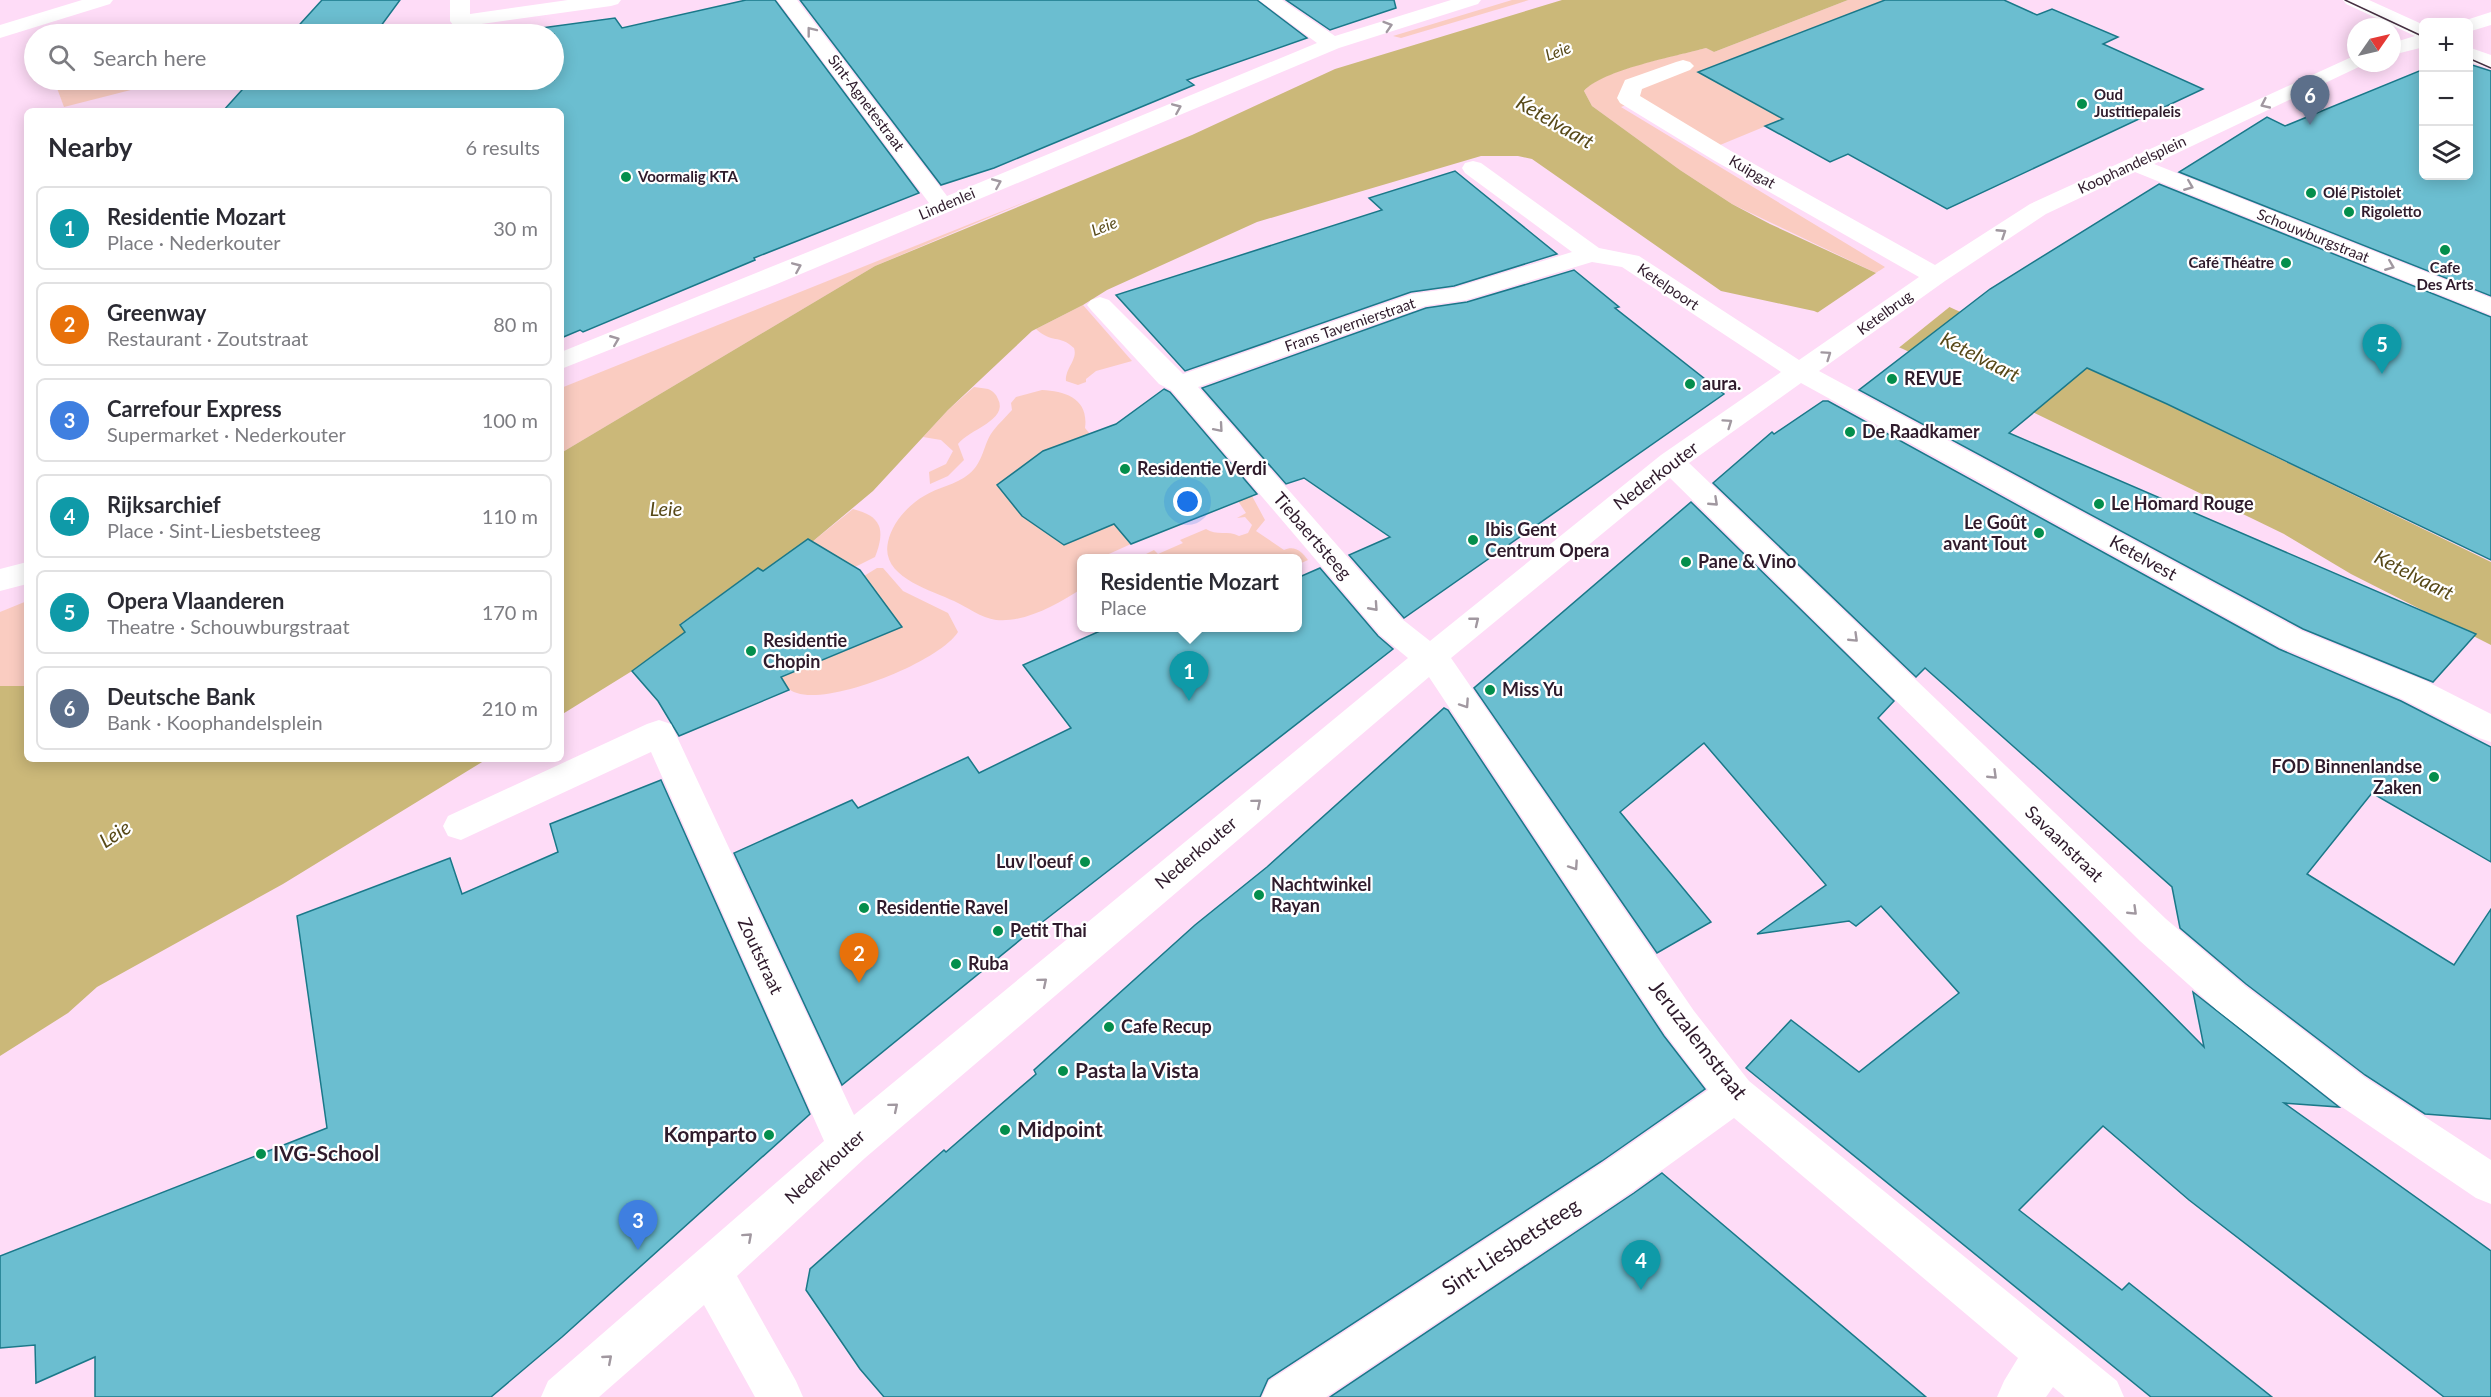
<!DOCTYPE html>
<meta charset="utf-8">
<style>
:root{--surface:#fff;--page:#f7f7f7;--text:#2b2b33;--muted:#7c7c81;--line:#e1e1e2;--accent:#b45309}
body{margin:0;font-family:Lato,sans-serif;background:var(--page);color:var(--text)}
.controls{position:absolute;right:18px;top:18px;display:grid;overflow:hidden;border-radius:9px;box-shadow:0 3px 15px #0003}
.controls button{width:54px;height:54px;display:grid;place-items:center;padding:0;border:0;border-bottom:2px solid var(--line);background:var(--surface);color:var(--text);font:30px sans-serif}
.compass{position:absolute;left:2347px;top:18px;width:54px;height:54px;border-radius:50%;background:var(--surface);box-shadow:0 3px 15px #0003;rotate:56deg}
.you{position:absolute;left:1188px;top:502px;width:21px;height:21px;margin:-15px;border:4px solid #fff;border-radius:50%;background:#1a73e8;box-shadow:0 0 0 9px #1a73e833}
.badge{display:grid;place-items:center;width:39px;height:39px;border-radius:50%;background:var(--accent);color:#fff;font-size:20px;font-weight:700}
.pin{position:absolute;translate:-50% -50px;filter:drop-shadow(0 2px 3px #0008)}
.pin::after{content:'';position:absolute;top:32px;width:21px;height:18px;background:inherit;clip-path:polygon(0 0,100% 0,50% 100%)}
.popup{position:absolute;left:1077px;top:554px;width:225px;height:78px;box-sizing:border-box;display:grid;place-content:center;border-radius:9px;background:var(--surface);filter:drop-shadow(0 2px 4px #0005);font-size:20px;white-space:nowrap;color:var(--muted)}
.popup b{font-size:22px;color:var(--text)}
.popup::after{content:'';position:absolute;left:50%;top:100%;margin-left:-12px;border:12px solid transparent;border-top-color:var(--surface)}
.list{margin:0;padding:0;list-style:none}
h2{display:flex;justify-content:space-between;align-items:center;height:78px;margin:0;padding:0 24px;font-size:26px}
h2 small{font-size:20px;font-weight:400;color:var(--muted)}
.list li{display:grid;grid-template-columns:39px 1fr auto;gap:18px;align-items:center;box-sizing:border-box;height:84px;margin:0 12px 12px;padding:0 12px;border:2px solid var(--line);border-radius:9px}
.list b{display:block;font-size:22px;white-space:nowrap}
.list p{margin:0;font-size:20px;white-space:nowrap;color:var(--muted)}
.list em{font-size:20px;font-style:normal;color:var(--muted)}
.icon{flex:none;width:33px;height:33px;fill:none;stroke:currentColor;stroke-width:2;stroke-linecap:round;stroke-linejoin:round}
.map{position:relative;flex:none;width:2491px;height:1397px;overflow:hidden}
.search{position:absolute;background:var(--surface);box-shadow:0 3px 15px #0003;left:24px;top:24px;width:540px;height:66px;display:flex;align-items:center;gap:15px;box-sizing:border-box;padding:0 21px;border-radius:33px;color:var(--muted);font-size:22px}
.panel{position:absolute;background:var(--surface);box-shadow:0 3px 15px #0003;left:24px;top:108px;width:540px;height:654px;border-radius:9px}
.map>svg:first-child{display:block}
.green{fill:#faccc1}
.water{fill:#cbb879}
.pier{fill:#fedcf7}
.building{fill:#6bbed0;stroke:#1a7889;stroke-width:1.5}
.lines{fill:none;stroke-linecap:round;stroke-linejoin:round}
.minor{fill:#fff;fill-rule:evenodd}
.tram{stroke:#463042;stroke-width:1.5}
.oneway{stroke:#a198a0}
.poi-dot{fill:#048e4c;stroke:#fff;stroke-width:2}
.labels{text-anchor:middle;stroke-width:4.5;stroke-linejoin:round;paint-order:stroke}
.far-poi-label{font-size:15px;font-weight:bold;fill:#2f1b2c;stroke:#fff;text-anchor:start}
.far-street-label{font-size:15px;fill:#2f1b2c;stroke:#fff}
.far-water-label{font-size:16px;font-style:italic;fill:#574918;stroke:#fff}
.poi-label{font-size:18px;font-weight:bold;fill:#2f1b2c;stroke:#fff;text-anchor:start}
.street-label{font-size:18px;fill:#2f1b2c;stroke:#fff}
.water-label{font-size:20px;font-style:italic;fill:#574918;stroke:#fff}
.near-street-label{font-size:21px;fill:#2f1b2c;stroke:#fff}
.near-poi-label{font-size:21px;font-weight:bold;fill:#2f1b2c;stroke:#fff;text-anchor:start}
</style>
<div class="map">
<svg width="2491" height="1397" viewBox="0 0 2491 1397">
<rect width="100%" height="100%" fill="#fedcf7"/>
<g class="green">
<polygon points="1512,0 1529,0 1401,38 1393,36"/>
<path d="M1848,0H1885L1698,72L1783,119L1720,145L1641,99L1621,107L1885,267L1876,273L1732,204L1680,170L1592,106L1584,91C1602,69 1676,56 1706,48L1714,52Z"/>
<polygon points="54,80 170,80 64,107"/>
<polygon points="1042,195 875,266 561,453 561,388"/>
<path d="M1083,305L1132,361L1096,371L1086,379V382L1078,385L1066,381C1065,368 1078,360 1074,348C1059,334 1052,344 1036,329Z"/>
<path d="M974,387C979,388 984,388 988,389C993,391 996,394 998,399C1009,420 968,430 958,444L964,460L948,476L930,484L929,472L946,464L953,451L941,440L923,437L948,410Z"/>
<path d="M1042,390C1066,391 1089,399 1085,428L1090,434L998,485L1022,516L1064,545L1114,524L1131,544L1100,558H1081V589C1058,604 1025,623 996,620C981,618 967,607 954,601C931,590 880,577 888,542C892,523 908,505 924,496C938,487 956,485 969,474C984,462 983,444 993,431C999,423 1006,417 1012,410L1011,403L1016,397Z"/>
<path d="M1252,496L1265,520L1256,531L1284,550C1295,545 1302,552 1308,560L1297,565V558H1142L1140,557L1154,550L1158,554L1183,543L1180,540L1206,529C1216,536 1228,530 1239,536L1248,533L1252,525L1245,517L1237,518L1246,513L1238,501Z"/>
<path d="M853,509C881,516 886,529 875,557L855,567L812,542Z"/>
<path d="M877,568H883L903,591L948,613L958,632C939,662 831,705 797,693C788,691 786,684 781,677L902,627L864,576Z"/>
<polygon points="27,601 27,686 0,686 0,612"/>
</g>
<g class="water">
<path d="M1562,0H1848L1714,52L1706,48C1677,56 1602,70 1584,91L1592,106L1680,170L1732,204L1770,224L1956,310L2167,404L2491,562V645L2351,574L2284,534L1903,349L1814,311L1721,291L1532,159L1518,156H1481L1257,222L1107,290L1083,305L1032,331L948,410L873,491L812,542L808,539L763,571L758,568L680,624L685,632L632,671L561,715V453L875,266L1192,135L1335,69Z"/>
<polygon points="0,686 27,686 27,759 487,759 283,884 97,987 68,1013 0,1056"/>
</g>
<polygon class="pier" points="1879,271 1926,293 1952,305 1896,350 1814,315"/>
<g class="building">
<polygon points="322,0 400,0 375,34 291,34"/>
<polygon points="746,0 775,0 919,193 754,258 755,260 583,332 580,330 561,338 561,111 223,111 251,80 554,80 554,34 496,34 615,18 622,28"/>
<polygon points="800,0 1257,0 1307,38 1187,80 1194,85 994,168 941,185"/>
<polygon points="1286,0 1394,0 1396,8 1330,30"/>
<polygon points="1885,0 2004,0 2037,15 2052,9 2118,37 2103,44 2203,89 1947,209 1848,154 1830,162 1765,126 1783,119 1698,72"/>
<polygon points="2469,64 2491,71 2491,296 2179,172 2267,117 2285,126 2424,69 2424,176 2469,176"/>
<polygon points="1455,171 1557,254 1454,286 1411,292 1185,371 1116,295 1382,210 1369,198"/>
<polygon points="2159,184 2491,317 2491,560 2167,404 2087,368 2009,433 2476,634 2433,682 2303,629 1859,390 1990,289"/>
<polygon points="1574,270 1619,307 1615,308 1724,394 1404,618 1349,555 1390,537 1304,478 1286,484 1202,388 1426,308 1467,302"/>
<polygon points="1164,389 1170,392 1257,494 1131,544 1114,524 1064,545 1022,516 997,485 1043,451 1116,424"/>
<polygon points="1823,401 1828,401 2279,649 2401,701 2491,747 2491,862 2372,793 2307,874 2454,965 2491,909 2491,1119 2425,1114 2365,1075 2246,984 2180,928 2172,887 1925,668 1916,677 1713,483 1772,432 1774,434"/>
<polygon points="1691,502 1894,701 1878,718 2204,1047 2193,992 2339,1107 2284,1103 2491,1251 2491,1397 2444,1397 2189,1200 2103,1126 2019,1210 2122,1290 2129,1283 2272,1397 2151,1397 1746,1068 1791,1020 1859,1072 1959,993 1881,906 1856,926 1849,921 1757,934 1826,885 1704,743 1620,812 1711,922 1657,953 1474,688"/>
<polygon points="808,539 860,570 902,627 781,677 789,690 679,736 658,701 632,671 685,632 680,625 758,568 763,571"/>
<polygon points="1320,568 1378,636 1393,649 1036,927 842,1085 734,853 852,800 858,808 968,757 979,773 1071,728 1023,665 1109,627 1297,627 1297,578"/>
<polygon points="1444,708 1448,710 1664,1036 1705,1089 1602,1161 1268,1379 1260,1397 884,1397 860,1369 806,1290 810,1269 944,1150 946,1152 1036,1074 1034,1070 1195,925 1267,867"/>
<polygon points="661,780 810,1114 562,1337 491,1397 95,1397 95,1357 36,1383 35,1345 0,1348 0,1256 327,1128 297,916 450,858 462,894 558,852 550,824"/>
<polygon points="1662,1173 1926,1397 1330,1397 1634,1193"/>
</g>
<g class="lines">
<g class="minor">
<polygon points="82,0 113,0 110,4 0,38 0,25"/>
<polygon points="450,0 470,0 470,14 568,0 621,0 618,4 611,6 460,27 453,25 450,21"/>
<polygon points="777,0 797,0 947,196 1317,43 1259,0 1282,0 1335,36 1451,0 1481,0 1478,4 1339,48 777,284 561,369 561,352 929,203"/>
<polygon points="2343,0 2369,0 2424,25 2424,47 2392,55 2392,43 2415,36 2346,4"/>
<polygon points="2491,12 2491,25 2468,32 2468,22 2460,22"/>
<polygon points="2468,47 2491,55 2491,69 2468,61"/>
<path d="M2356,55V63H2365L2363,65L2154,164L2491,298V315L2135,172L2046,214L1945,281L1819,371L2302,631L2426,681L2491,714V742L2479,738L2402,699L2280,647L1801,383L1689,463L2166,919L2245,986L2364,1077L2491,1160V1204L2476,1198L2336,1103L2217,1010L2140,941L1670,478L1451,658L1694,1011L1749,1081L2117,1381L2124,1397H2065L2053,1387L2046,1397H1997L2004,1381L2018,1358L1734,1118L1633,1191L1326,1397H1262L1269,1381L1603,1163L1708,1090L1666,1035L1429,677L865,1158L737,1276L796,1381L803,1397H755L704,1305L599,1397H541L548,1381L824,1141L651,752L461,840L448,836L443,826L448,816L647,724L659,720L671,724L854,1115L1408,658L1380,635L1171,390L1159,384L1091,310L1087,305L1091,300L1100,297L1109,300L1183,374L1412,294L1454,288L1572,252L1465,173L1462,168L1465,163L1473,161L1481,163L1599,248L1639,256L1799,360L1919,277L1715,161L1620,103L1617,98L1625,80L1676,62L1683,60L1690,62L1694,66L1690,70L1642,89L1640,96L1731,151L1935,265L2030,204ZM1592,262L1622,267L1781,372L1661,455L1430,641L1402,619L1198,387L1425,306L1466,300Z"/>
<polygon points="27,562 27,584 0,591 0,569"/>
</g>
<g class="tram">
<polyline points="2345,0 2424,37"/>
<polyline points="2468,58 2491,68"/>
</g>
</g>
<defs><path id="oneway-chevron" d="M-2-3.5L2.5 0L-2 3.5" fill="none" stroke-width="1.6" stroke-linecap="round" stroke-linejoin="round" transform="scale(1.5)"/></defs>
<g class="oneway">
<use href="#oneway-chevron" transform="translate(1388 26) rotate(-18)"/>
<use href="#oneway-chevron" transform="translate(811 31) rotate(-128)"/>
<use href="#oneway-chevron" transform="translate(2265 104) rotate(155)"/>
<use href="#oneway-chevron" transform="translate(1177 108) rotate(-23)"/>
<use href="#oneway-chevron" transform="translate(997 183) rotate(-23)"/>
<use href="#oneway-chevron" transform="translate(2189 186) rotate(22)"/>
<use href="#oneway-chevron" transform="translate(2002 233) rotate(-33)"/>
<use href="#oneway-chevron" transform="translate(2390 266) rotate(22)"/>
<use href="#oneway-chevron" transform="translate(797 267) rotate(-23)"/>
<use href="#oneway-chevron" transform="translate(615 340) rotate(-22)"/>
<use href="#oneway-chevron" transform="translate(1827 355) rotate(-35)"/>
<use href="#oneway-chevron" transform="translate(1728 423) rotate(-35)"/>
<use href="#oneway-chevron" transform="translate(1219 428) rotate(49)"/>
<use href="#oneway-chevron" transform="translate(1714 502) rotate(43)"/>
<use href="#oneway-chevron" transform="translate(1374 607) rotate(48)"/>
<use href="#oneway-chevron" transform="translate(1475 621) rotate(-39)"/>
<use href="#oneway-chevron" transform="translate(1854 638) rotate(44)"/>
<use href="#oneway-chevron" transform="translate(1465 704) rotate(56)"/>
<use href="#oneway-chevron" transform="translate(1993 775) rotate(44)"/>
<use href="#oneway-chevron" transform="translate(1257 803) rotate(-40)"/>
<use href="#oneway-chevron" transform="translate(1574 866) rotate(56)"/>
<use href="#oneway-chevron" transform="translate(2133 911) rotate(44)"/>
<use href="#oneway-chevron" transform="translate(1043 982) rotate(-40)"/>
<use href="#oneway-chevron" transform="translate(894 1107) rotate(-40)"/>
<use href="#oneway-chevron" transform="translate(748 1237) rotate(-42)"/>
<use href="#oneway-chevron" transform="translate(608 1359) rotate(-41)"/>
</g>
<g class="poi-dot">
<circle cx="2082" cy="104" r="6"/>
<circle cx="626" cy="177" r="6"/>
<circle cx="2311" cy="193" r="6"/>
<circle cx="2349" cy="212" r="6"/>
<circle cx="2445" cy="250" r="6"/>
<circle cx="2286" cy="263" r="6"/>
<circle cx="1892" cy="379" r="6"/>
<circle cx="1690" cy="384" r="6"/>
<circle cx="1850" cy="432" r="6"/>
<circle cx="1125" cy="469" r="6"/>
<circle cx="2099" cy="504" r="6"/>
<circle cx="2039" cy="533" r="6"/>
<circle cx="1473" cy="540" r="6"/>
<circle cx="1686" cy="562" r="6"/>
<circle cx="751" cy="651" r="6"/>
<circle cx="1490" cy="690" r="6"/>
<circle cx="2434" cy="777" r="6"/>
<circle cx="1085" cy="862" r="6"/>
<circle cx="1259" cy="895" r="6"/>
<circle cx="864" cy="908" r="6"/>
<circle cx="998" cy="931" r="6"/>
<circle cx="956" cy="964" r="6"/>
<circle cx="1109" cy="1027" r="6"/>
<circle cx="1063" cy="1071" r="6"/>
<circle cx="1005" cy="1130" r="6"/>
<circle cx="769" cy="1135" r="6"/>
<circle cx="261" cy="1154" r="6"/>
</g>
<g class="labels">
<g class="far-poi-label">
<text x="2094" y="100">Oud<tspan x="2094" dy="17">Justitiepaleis</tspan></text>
<text x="638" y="182">Voormalig KTA</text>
<text x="2323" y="198">Olé Pistolet</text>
<text x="2361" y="217">Rigoletto</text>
<text x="2274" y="268" text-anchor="end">Café Théatre</text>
<text x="2445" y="273" text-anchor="middle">Cafe<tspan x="2445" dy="17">Des Arts</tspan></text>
</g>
<g class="far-street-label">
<text transform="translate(866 103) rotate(53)" y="5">Sint-Agnetestraat</text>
<text transform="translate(2132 165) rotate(-25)" y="5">Koophandelsplein</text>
<text transform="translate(1752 172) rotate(30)" y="5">Kuipgat</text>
<text transform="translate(947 204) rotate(-23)" y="5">Lindenlei</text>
<text transform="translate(2313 236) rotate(22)" y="5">Schouwburgstraat</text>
<text transform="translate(1668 287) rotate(34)" y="5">Ketelpoort</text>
<text transform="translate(1885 313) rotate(-36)" y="5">Ketelbrug</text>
<text transform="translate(1350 325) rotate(-19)" y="5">Frans Tavernierstraat</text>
</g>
<g class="far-water-label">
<text transform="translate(1558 51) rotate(-20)" y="6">Leie</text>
<text transform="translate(1104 226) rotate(-21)" y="6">Leie</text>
</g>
<g class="poi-label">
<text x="1904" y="385">REVUE</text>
<text x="1702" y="390">aura.</text>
<text x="1862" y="438">De Raadkamer</text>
<text x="1137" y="475">Residentie Verdi</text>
<text x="2111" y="510">Le Homard Rouge</text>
<text x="2027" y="529" text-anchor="end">Le Goût<tspan x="2027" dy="21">avant Tout</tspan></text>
<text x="1485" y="536">Ibis Gent<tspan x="1485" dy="21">Centrum Opera</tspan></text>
<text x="1698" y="568">Pane &amp; Vino</text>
<text x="763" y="647">Residentie<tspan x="763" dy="21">Chopin</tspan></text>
<text x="1502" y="696">Miss Yu</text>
<text x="2422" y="773" text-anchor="end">FOD Binnenlandse<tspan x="2422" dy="21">Zaken</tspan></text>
<text x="1073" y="868" text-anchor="end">Luv l'oeuf</text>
<text x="1271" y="891">Nachtwinkel<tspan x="1271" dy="21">Rayan</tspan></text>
<text x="876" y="914">Residentie Ravel</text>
<text x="1010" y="937">Petit Thai</text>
<text x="968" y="970">Ruba</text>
<text x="1121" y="1033">Cafe Recup</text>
</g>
<g class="street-label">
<text transform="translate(1656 476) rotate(-37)" y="6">Nederkouter</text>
<text transform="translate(1312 536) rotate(49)" y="6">Tiebaertsteeg</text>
<text transform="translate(2143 558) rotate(29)" y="6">Ketelvest</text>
<text transform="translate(2064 844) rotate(44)" y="6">Savaanstraat</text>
<text transform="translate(1196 853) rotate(-40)" y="6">Nederkouter</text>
<text transform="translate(760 956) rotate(65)" y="6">Zoutstraat</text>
<text transform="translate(825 1167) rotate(-42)" y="6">Nederkouter</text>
</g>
<g class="water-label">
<text transform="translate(1555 122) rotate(30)" y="7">Ketelvaart</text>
<text transform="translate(1980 357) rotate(27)" y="7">Ketelvaart</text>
<text x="666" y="516">Leie</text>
<text transform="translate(2414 575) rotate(27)" y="7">Ketelvaart</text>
<text transform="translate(115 834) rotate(-33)" y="7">Leie</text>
</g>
<g class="near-street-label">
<text transform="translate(1698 1040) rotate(52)" y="7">Jeruzalemstraat</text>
<text transform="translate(1511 1247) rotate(-33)" y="7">Sint-Liesbetsteeg</text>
</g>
<g class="near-poi-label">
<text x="1075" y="1078">Pasta la Vista</text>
<text x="1017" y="1137">Midpoint</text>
<text x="757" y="1142" text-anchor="end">Komparto</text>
<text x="273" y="1161">IVG-School</text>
</g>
</g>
</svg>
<div class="controls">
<button>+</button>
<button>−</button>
<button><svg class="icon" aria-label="layers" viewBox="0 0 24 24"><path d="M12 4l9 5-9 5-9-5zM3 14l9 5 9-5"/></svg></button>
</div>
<svg class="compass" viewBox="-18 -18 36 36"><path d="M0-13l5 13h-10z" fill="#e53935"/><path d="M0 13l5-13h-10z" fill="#7c7c81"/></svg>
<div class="you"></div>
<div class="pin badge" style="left:1189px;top:701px;background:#0f9aa8">1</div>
<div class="popup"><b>Residentie Mozart</b>Place</div>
<div class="pin badge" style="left:859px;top:983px;background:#e8710a">2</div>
<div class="pin badge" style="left:638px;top:1250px;background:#3f7fe0">3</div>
<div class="pin badge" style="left:1641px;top:1290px;background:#0f9aa8">4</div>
<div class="pin badge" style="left:2382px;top:374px;background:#0f9aa8">5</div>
<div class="pin badge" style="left:2310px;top:125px;background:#5c6f8a">6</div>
<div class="search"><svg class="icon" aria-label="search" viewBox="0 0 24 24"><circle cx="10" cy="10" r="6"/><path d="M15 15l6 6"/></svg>Search here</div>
<section class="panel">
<h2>Nearby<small>6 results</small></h2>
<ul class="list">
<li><span class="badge" style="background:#0f9aa8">1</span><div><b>Residentie Mozart</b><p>Place · Nederkouter</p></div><em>30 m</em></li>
<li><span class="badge" style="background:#e8710a">2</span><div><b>Greenway</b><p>Restaurant · Zoutstraat</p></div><em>80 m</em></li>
<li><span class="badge" style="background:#3f7fe0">3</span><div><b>Carrefour Express</b><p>Supermarket · Nederkouter</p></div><em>100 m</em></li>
<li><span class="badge" style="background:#0f9aa8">4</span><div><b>Rijksarchief</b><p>Place · Sint-Liesbetsteeg</p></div><em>110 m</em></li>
<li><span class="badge" style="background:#0f9aa8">5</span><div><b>Opera Vlaanderen</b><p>Theatre · Schouwburgstraat</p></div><em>170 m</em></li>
<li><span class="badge" style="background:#5c6f8a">6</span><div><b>Deutsche Bank</b><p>Bank · Koophandelsplein</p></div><em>210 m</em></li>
</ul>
</section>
</div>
